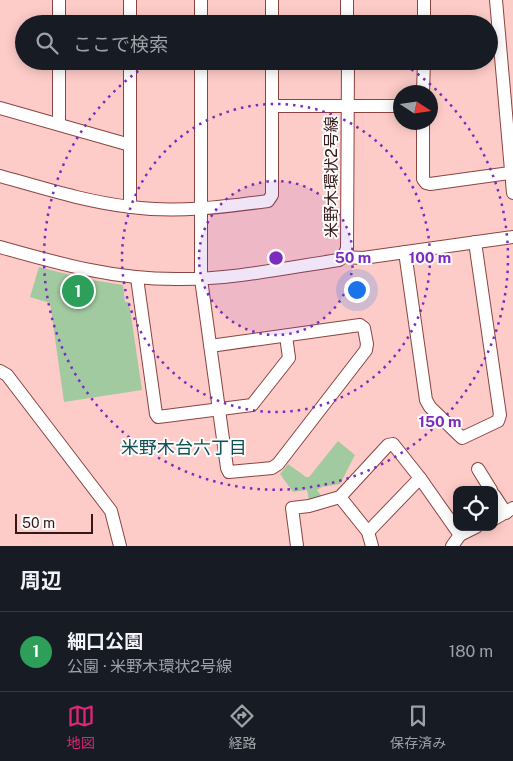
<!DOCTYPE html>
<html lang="ja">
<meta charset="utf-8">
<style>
:root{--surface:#171b24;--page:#242831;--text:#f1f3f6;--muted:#9ea1a6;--line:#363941;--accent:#db2777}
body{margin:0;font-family:"Public Sans","Noto Sans JP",sans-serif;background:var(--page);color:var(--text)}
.controls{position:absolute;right:15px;bottom:15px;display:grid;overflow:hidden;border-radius:10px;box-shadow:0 2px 12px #0003}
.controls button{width:45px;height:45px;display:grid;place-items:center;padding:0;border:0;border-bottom:1px solid var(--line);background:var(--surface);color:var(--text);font:25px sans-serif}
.compass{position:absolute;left:393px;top:85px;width:45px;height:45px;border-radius:50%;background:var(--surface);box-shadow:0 2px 12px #0003;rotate:102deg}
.scale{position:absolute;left:15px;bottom:12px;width:78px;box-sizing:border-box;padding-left:5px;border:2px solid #351716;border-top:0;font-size:14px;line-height:18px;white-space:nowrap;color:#351716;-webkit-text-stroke:4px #fbfbfb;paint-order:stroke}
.you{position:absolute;left:356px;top:289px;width:18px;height:18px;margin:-12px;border:4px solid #fff;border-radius:50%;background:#1a73e8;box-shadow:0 0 0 8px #1a73e833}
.badge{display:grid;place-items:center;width:32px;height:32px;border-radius:50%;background:var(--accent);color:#fff;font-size:16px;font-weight:700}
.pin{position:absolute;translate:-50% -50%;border:2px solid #fff;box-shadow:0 1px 5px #0006}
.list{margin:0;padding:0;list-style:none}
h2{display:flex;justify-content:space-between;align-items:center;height:65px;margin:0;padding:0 20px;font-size:21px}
h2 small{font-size:16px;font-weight:400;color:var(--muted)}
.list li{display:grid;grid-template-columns:32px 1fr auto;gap:15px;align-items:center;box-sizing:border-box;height:80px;padding:0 20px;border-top:1px solid var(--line)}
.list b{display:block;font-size:19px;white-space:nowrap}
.list p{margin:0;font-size:16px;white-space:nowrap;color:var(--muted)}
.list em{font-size:16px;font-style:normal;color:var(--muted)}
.icon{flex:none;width:28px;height:28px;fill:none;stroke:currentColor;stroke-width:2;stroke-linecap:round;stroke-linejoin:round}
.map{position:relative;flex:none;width:513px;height:546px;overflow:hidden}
.search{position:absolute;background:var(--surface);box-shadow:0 2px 12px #0003;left:15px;right:15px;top:15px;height:55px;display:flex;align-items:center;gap:12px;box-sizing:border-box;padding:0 18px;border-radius:28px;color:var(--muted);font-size:19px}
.sheet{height:145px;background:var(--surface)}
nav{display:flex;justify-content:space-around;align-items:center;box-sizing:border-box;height:70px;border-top:1px solid var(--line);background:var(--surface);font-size:14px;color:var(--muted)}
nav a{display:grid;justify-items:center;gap:2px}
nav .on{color:var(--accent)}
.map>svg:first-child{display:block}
.green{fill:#a2caa0}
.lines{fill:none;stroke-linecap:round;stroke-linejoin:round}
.minor-casing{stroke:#8a4441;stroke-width:14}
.minor{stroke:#fff;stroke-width:12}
.ring{fill:none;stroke:#7b2cbf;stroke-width:2.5;stroke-dasharray:2.5 5}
.labels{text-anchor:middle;stroke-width:4;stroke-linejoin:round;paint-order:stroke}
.street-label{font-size:16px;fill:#351716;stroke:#fbfbfb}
.neighbourhood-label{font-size:18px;fill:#114f54;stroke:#fbfbfb}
.centre{fill:#7b2cbf;stroke:#fbfbfb;stroke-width:2.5}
.ring-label{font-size:15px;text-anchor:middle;font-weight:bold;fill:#7b2cbf;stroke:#fbfbfb;stroke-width:4;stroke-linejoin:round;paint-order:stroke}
</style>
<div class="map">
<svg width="513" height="546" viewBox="0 0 513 546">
<rect width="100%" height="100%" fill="#feccc8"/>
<g class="green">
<polygon points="39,267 86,279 123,285 125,302 129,302 142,390 64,402 50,303 30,297"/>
<polygon points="338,441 355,455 340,484 322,487 317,490 323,498 309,501 307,490 293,492 280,474 288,464 306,477 309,477"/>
</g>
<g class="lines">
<defs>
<g id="minor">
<polyline points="130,0 130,24"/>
<polyline points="201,0 201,24"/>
<polyline points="347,0 347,24"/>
<polyline points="496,0 513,193"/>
<polyline points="59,24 59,0"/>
<polyline points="272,24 272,0"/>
<polyline points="424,24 424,0"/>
<polyline points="201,61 201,279 227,468 229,472 272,468 278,464 366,350 367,344 364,328 360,325 210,346"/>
<polyline points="423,92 424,61"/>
<polyline points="272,106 400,106"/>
<polyline points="0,108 130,145"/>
<polyline points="423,122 423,179 426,183 430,184 510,173"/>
<polyline points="59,124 59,61"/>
<path d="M0,176C43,188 86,202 131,207C177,213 223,207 268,201L272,195V61"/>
<polyline points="130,207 130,61"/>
<path d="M0,247C60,264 113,279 176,279C230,280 285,268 339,260L344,256L347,248L348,61"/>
<polyline points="405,252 426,400 430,407 462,438 498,421 500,415 475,242"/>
<polyline points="343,257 363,258 513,237"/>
<polyline points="137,278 156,414 158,417 252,405 289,358 286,336"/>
<polyline points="0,371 7,375 111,511 120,546"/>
<polyline points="478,469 491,490"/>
<polyline points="494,495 506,513"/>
<polyline points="340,497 368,532 372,546"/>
<polyline points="494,519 513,508"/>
<polyline points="368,532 420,478"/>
<polyline points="297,546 292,508 309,506 340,497 388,445 393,444 420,478 460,535"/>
<polyline points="452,546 460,535 476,527"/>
</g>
</defs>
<use href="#minor" class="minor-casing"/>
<use href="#minor" class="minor"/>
</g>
<circle cx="276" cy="258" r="77" fill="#7b2cbf" fill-opacity=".12"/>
<g class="ring">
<circle cx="276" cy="258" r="77"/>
<circle cx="276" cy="258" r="154"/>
<path d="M399 61A232 232 0 1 1 153 61"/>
</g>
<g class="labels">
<g class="street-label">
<text transform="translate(331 177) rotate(-90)" y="6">米野木環状2号線</text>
</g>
<g class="neighbourhood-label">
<text x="184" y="454">米野木台六丁目</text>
</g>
</g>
<circle cx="276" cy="258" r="8" class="centre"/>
<g class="ring-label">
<text x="353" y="263">50 m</text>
<text x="430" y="263">100 m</text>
<text x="440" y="427">150 m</text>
</g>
</svg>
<div class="controls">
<button><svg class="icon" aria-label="locate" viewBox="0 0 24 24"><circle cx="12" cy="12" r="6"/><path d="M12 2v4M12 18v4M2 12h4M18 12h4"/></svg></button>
</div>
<svg class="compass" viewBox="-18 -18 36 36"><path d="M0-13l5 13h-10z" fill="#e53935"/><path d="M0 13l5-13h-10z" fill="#9ea1a6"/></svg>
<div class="scale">50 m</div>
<div class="you"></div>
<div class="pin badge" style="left:78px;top:291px;background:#2e9e5b">1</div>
<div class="search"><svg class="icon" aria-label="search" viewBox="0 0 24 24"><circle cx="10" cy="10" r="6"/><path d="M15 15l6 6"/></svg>ここで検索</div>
</div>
<section class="sheet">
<h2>周辺<small></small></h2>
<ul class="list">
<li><span class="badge" style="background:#2e9e5b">1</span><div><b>細口公園</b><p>公園 · 米野木環状2号線</p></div><em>180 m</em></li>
</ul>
</section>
<nav>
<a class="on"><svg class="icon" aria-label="map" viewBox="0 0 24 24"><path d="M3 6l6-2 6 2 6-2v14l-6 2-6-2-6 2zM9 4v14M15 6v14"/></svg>地図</a>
<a><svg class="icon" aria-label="directions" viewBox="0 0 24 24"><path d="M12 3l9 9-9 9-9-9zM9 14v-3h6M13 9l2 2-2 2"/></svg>経路</a>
<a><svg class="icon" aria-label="saved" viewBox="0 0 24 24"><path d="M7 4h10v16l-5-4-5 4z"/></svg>保存済み</a>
</nav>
